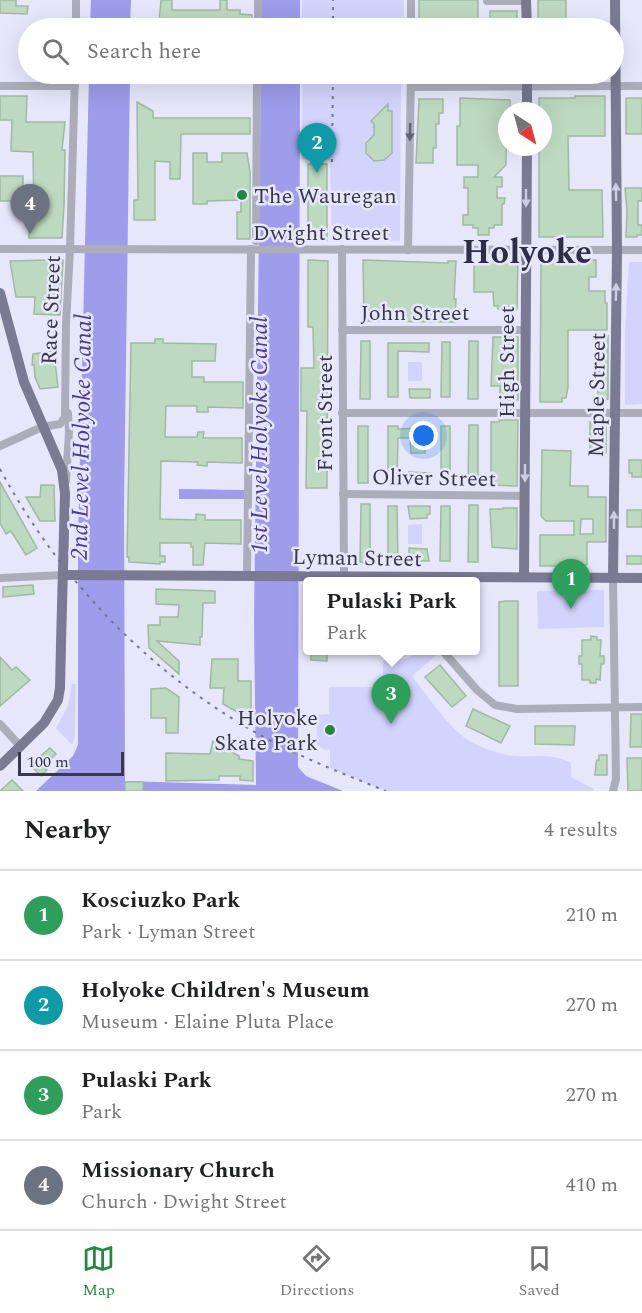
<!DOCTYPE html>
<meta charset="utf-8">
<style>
:root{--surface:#fff;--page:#f2f2f2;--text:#202124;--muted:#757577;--line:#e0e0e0;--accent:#24873a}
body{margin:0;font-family:Spectral,serif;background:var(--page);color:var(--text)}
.compass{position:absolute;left:498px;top:102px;width:54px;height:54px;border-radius:50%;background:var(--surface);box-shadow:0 6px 24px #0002;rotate:144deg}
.scale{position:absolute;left:18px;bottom:15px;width:106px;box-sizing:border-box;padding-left:6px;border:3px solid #383946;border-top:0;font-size:16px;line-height:21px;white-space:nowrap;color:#383946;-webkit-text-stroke:4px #e7e7fc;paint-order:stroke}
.you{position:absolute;left:424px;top:436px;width:21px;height:21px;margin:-15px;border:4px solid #fff;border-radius:50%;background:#1a73e8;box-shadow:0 0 0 9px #1a73e833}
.badge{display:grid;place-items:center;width:39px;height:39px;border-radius:50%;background:var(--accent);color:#fff;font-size:20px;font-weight:700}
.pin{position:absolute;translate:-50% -50px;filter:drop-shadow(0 2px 3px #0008)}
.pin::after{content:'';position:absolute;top:32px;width:21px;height:18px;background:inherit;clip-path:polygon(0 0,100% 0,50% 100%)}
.popup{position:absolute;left:303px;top:577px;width:177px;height:78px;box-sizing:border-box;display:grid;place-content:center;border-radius:6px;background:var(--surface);filter:drop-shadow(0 2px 4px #0005);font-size:20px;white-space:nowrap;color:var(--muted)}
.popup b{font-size:22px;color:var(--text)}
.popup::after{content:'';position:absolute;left:50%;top:100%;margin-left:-12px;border:12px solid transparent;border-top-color:var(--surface)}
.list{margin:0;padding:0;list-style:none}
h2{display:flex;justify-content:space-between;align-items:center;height:78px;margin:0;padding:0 24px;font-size:26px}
h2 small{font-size:20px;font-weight:400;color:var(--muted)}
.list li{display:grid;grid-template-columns:39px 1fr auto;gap:18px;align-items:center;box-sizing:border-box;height:90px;padding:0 24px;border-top:2px solid var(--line)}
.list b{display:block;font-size:22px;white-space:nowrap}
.list p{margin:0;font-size:20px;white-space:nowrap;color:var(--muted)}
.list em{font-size:20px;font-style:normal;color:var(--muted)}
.icon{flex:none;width:33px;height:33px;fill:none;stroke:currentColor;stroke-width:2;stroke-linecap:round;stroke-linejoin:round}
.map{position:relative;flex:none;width:642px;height:791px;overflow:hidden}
.search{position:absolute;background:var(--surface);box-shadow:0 6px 24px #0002;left:18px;right:18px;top:18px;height:66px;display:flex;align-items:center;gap:15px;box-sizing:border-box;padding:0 21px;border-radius:33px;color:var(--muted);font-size:22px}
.sheet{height:438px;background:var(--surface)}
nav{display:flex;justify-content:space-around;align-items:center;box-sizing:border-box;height:84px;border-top:2px solid var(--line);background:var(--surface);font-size:16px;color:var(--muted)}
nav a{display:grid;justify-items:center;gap:3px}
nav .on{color:var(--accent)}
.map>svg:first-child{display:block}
.green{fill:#d3d4fd}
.water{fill:#9e9ceb}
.building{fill:#bdd9bf;stroke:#9fbaa1;stroke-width:1.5;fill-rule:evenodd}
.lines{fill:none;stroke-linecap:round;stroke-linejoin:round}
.minor{stroke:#acadbb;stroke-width:8}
.major{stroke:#7a7a93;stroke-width:10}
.rail{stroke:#757686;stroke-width:2;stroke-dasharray:3 6;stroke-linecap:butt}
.oneway{fill:#61626f}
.oneway2{fill:#cccce2}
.poi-dot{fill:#24873a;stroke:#e7e7fc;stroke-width:2}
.labels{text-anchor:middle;stroke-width:5;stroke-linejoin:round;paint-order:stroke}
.poi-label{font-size:22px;fill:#383946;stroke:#e7e7fc;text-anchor:start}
.street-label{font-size:22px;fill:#383946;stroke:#e7e7fc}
.water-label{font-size:24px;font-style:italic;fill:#483c96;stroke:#e7e7fc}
.town-label{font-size:34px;font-weight:bold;fill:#2f2e48;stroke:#e7e7fc}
</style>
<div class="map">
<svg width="642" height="791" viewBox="0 0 642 791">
<rect width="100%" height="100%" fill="#e7e7fc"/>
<g class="green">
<rect x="302" y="0" width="102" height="28"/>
<polygon points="302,74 403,74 401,83 400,241 332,240 330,160 302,159"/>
<polygon points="629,262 642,262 642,404 625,405 625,327"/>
<rect x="408" y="362" width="14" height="19"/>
<polygon points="422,524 422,544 408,544 408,525"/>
<polygon points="604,590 604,627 538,629 537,591"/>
<path d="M421,651H438L439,653L412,676C426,694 443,719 460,734C471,744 492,752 507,755C528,759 551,751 571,763V777L594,789L593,791H386L330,768V749L325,750L317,745V715L329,714V687H383V660L405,659Z"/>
<polygon points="72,684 76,684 75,736 72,745 56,728 68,706"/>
</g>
<g class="water">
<polygon points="91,0 131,0 130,28 90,28"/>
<polygon points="262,0 300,0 300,28 261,28"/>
<polygon points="89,74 130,74 124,505 125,781 256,785 254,619 261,74 300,74 298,767 306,776 343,791 36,791 73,756 78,745 78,540"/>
<polygon points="179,489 244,490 244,499 179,499"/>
</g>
<g class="building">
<polygon points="0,0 16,0 16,6 28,6 27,14 0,13"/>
<polygon points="161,0 172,0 172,10 220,10 220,0 227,0 227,10 240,10 240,14 252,15 252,28 146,28 146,22 159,22"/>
<rect x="419" y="0" width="59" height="28"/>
<rect x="538" y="0" width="28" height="28"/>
<rect x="490" y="11" width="27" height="17"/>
<rect x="206" y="74" width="37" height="8"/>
<polygon points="0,96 27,96 26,122 65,122 62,150 65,150 64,206 62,238 29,238 29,213 34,213 33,152 11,151 12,120 0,120"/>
<polygon points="575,96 605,96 605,136 568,136 569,190 602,190 603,237 539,237 539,147 543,147 543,111 539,111 539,98 575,98"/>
<polygon points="460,98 510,100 510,111 507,111 506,165 494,177 502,177 502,187 497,187 497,198 505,198 504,204 502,204 502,225 494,225 494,228 489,228 489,235 478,235 478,228 473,228 473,225 463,225 463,215 468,215 468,188 464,188 464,177 478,177 478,165 457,165 457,126 460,126"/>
<rect x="626" y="98" width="16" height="36"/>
<polygon points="419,99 443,99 443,113 439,113 439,124 436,124 436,148 433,148 433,163 416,163"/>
<polygon points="137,102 153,111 153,118 250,118 250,134 181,134 180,179 170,179 170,162 155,161 155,220 134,220 134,200 138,200"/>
<polygon points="388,104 388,111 392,111 392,153 384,160 374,161 366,153 366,143 374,135 374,124 371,121"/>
<polygon points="193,153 207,153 207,162 222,162 222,153 247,153 250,172 250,239 237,239 237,212 241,212 241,200 207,201 207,204 193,204"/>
<rect x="308" y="164" width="19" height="76"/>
<rect x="0" y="176" width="23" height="25"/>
<polygon points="625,188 642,188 642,201 638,201 638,225 642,225 642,235 637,235 637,237 626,237 627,210"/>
<polygon points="493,258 518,258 517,309 498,309 498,306 494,306 493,292 474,292 474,262 493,261"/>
<polygon points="541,259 596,260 596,277 589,277 589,291 605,291 605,303 607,303 607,330 568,330 568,387 566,398 562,398 562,402 540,402"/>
<polygon points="50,260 63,260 60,315 34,314 35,297 16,297 10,261"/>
<polygon points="308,260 328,261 327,488 306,488 307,411 301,411 301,368 314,368 313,327 308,327"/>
<polygon points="363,260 448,263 448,261 456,261 454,299 456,299 455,322 364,321"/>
<polygon points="608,336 608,399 598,404 598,342"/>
<polygon points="493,337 518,337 518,400 500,400 500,386 491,386"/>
<polygon points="155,339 163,339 163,343 216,344 215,361 192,361 192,377 204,377 204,382 243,382 243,408 208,407 208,412 197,412 197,406 166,406 165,437 197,437 198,432 204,432 203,438 242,438 242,463 207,462 207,466 197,465 198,462 161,461 160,519 196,520 196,514 205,515 205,520 241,520 241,544 205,543 203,565 193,565 193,547 191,547 191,543 160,543 160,556 165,556 165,562 160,562 160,564 129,562 129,557 127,557 131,343 155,343"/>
<polygon points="361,341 370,341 370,399 360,399"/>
<polygon points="469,341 478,341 478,399 468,399"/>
<polygon points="442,342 450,342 450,397 441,397"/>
<polygon points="388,343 429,343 429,352 398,351 398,397 388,397"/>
<polygon points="53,351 57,361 55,361 58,387 40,389 35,377 34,365 32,365 33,354"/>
<polygon points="409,389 430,389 430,398 410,398"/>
<polygon points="499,420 518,420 517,486 491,485 491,422 499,422"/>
<polygon points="590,422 606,422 606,453 590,454"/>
<polygon points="469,425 478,425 478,483 468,482"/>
<rect x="358" y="426" width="10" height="57"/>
<polygon points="388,426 398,426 398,429 428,428 428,438 425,438 425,453 411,453 410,438 398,438 397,481 388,481"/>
<rect x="441" y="426" width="9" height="55"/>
<path d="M542,450L571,451L570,486H588V497H606V542H587V564L584,566H540V535H574V521H546L541,516ZM581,519H593V534H580Z"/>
<polygon points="629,460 642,460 642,477 632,477 632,473 629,473"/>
<polygon points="409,472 430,473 430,482 409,481"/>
<polygon points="0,482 37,548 26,555 11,531 6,534 0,523"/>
<polygon points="41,485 54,485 55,521 40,521 26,497 40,497"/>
<polygon points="361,504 370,504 370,562 368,564 360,562"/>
<polygon points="469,505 478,505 478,562 468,562"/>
<polygon points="388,506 397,506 398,560 388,561"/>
<polygon points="408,506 430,506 430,514 427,515 427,518 410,519"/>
<polygon points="441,506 450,506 450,561 440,561"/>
<polygon points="503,508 517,508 517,549 492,547 490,509 503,509"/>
<rect x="627" y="510" width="15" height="17"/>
<polygon points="409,548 427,549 429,561 409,561"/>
<rect x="627" y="556" width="15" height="8"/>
<polygon points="33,585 34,594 3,597 3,587"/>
<polygon points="156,589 215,591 215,603 203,603 202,637 200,637 200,645 157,641 179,661 179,674 149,648 148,625 160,625 160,617 178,617 179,605 156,604"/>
<polygon points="506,601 518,601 518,686 499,686 499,602"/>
<polygon points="591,636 597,637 597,640 601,640 600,656 604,656 604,664 601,664 600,680 596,679 596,683 590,683 590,680 582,680 582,664 579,664 579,656 582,656 582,640 591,640"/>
<polygon points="311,651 327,651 327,661 311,660"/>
<polygon points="0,657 12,670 16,667 30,680 0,706"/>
<polygon points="212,659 238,659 238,681 251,681 251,720 223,704 224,688 210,688"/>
<polygon points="440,665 466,696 452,707 425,677"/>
<polygon points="166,688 179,697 178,733 166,733 166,718 151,718 151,689"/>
<polygon points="473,709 510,726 501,743 466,726"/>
<polygon points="631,714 642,714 642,747 630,747"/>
<polygon points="535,726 575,726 574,745 535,744"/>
<polygon points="213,741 239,756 239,759 253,761 253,781 240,780 240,776 219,776 219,780 166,781 166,753 210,754"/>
<polygon points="50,748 56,754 43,766 47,770 41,776 30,765"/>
<polygon points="599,755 607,755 607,775 595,775 596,764 597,760 599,760"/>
<polygon points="627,758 642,758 642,791 628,791"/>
<polygon points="12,780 23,791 0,791"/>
<rect x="125" y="782" width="18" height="9"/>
</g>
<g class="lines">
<g class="minor">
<polyline points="411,0 411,28"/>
<polyline points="487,1 526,1"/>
<polyline points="76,28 76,0"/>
<polyline points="258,28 258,0"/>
<polyline points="0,86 75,86"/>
<polyline points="411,87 642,86"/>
<polyline points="256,241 257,74"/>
<polyline points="0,249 642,250"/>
<polyline points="342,249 344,576"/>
<polyline points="408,250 411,74"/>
<polyline points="342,330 525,330"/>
<polyline points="342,413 642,413"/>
<polyline points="0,446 42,427 60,424 65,417 66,324 70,249 75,74"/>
<polyline points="66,481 69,432 68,413"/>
<polyline points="343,494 525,496"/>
<polyline points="247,575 251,249"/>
<polyline points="0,578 64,575"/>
<polyline points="442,650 477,690 495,705 517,709 642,707"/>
<polyline points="0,724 21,747"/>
<polyline points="613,791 616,779 613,578"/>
</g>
<g class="major">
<polyline points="526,0 527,28"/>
<polyline points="527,111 527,74"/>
<polyline points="0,293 24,382 62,470 65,494 61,644 60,688 58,700 44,723 0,766"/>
<polyline points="64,575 642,578"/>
<polyline points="524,577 527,147"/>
<polyline points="613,578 617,250 615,0"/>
</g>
<g class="rail">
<polyline points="333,28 333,0"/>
<polyline points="332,162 333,74"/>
<path d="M0,469C59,578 145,669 253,731C295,755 341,773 386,791"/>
</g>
</g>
<defs><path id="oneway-solid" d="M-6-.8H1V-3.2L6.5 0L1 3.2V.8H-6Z" transform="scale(1.5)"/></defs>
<use class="oneway" href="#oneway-solid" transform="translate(410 132) rotate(91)"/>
<g class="oneway2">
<use href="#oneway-solid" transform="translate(616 192) rotate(-91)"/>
<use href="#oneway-solid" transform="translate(526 198) rotate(90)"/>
<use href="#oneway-solid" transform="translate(616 292) rotate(-89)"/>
<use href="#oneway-solid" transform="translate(525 473) rotate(90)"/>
<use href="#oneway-solid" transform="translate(614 520) rotate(-90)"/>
</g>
<g class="poi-dot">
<circle cx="242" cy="195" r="6"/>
<circle cx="330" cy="730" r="6"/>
</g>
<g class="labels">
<g class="poi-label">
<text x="254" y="203">The Wauregan</text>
<text x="318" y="725" text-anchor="end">Holyoke<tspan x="318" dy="25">Skate Park</tspan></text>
</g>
<g class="street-label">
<text x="321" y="240">Dwight Street</text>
<text transform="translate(50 310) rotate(-88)" y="8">Race Street</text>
<text x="415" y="320">John Street</text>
<text transform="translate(506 362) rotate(-90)" y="8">High Street</text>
<text transform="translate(596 395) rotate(-89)" y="8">Maple Street</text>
<text transform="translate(324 413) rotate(-90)" y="8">Front Street</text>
<text transform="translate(434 477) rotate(1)" y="8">Oliver Street</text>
<text transform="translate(357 557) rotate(1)" y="8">Lyman Street</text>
</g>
<g class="water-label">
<text transform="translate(259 435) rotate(-90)" y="8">1st Level Holyoke Canal</text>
<text transform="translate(81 437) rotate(-89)" y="8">2nd Level Holyoke Canal</text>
</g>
<g class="town-label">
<text x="527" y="263">Holyoke</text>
</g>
</g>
</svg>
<svg class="compass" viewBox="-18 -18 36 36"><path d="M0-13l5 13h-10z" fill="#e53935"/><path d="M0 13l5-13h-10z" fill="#757577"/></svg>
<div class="scale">100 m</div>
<div class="you"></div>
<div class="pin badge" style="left:571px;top:609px;background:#2e9e5b">1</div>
<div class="pin badge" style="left:317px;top:173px;background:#0f9aa8">2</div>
<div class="pin badge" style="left:391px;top:724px;background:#2e9e5b">3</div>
<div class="popup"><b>Pulaski Park</b>Park</div>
<div class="pin badge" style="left:30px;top:234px;background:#6b7280">4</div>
<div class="search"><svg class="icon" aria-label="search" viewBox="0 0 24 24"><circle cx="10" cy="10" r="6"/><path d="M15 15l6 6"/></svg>Search here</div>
</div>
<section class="sheet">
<h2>Nearby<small>4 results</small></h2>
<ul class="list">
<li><span class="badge" style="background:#2e9e5b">1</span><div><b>Kosciuzko Park</b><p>Park · Lyman Street</p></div><em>210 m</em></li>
<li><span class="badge" style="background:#0f9aa8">2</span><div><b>Holyoke Children's Museum</b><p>Museum · Elaine Pluta Place</p></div><em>270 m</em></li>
<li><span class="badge" style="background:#2e9e5b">3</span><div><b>Pulaski Park</b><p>Park</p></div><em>270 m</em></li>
<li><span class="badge" style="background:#6b7280">4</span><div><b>Missionary Church</b><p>Church · Dwight Street</p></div><em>410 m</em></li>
</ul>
</section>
<nav>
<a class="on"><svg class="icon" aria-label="map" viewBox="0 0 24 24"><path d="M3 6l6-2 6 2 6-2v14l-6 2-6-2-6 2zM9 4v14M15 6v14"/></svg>Map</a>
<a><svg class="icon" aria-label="directions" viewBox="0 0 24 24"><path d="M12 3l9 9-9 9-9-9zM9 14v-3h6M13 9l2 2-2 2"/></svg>Directions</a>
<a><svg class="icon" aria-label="saved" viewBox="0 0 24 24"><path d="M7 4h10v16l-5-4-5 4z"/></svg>Saved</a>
</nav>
